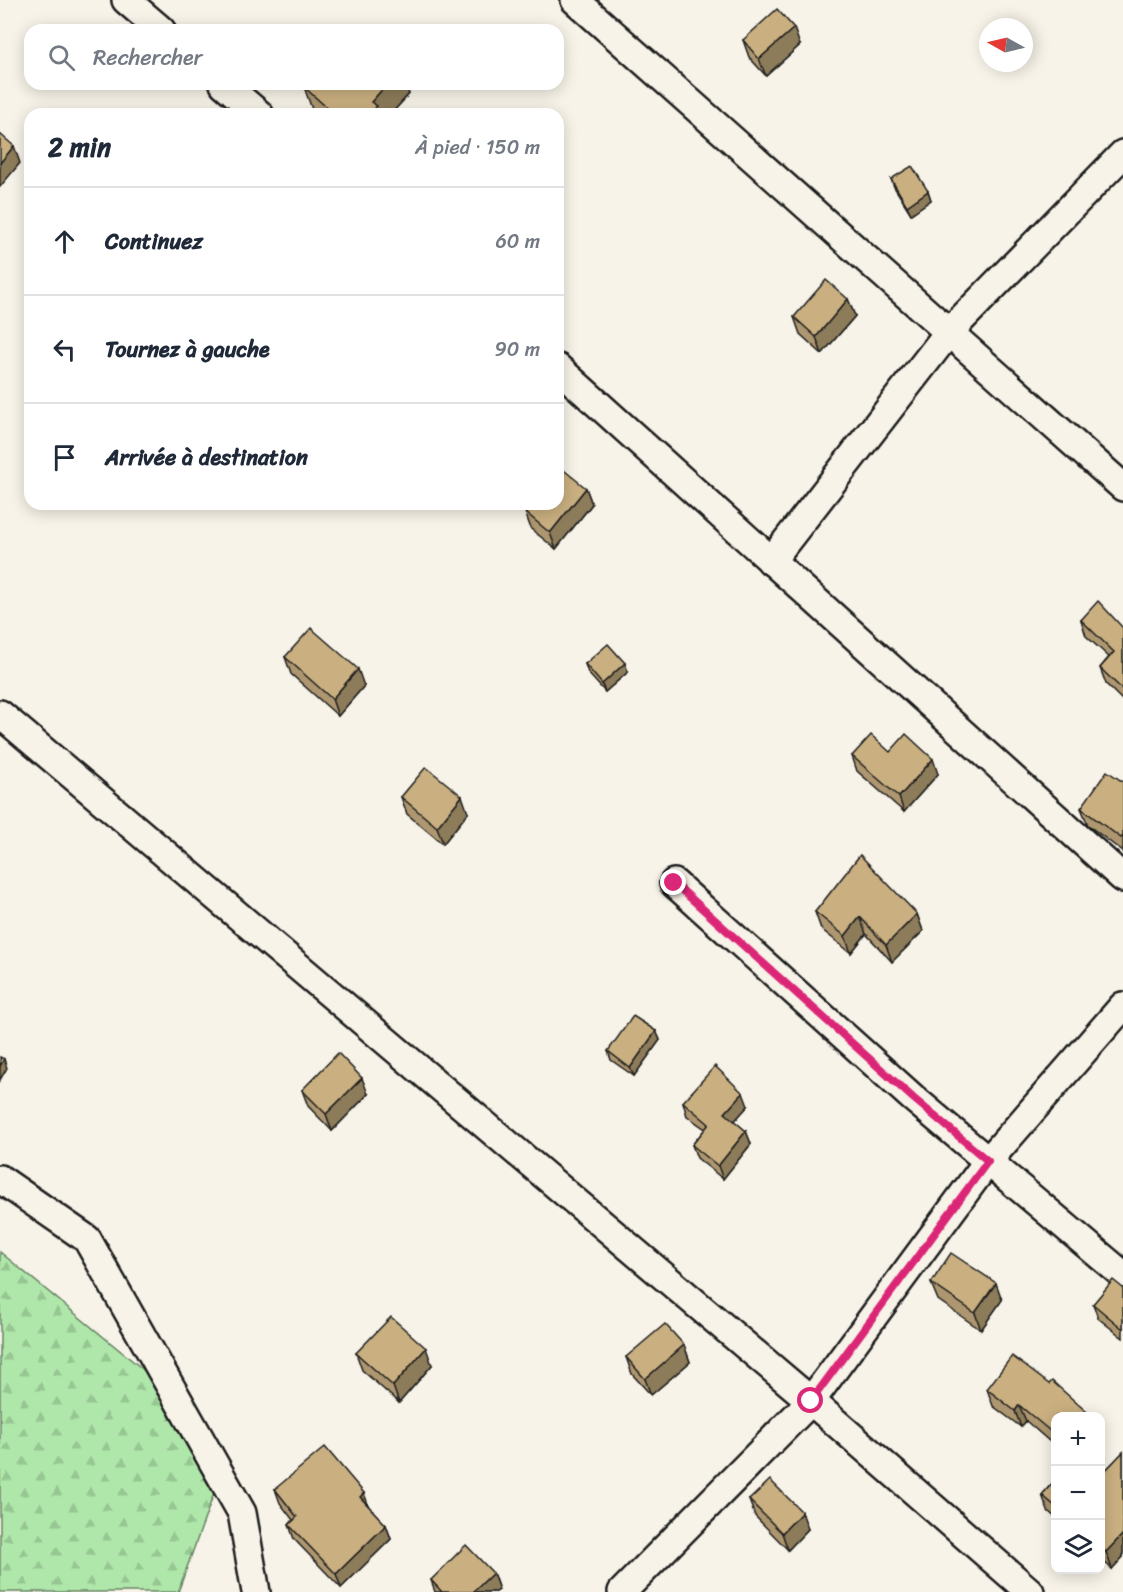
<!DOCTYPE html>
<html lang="fr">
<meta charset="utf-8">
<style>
:root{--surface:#fff;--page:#f2f2f3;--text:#1f2937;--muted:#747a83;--line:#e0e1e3}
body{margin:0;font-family:Sriracha,sans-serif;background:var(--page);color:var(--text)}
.controls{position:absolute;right:18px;bottom:18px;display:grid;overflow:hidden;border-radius:12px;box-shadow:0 3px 15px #0003}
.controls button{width:54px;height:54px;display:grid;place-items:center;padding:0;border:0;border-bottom:2px solid var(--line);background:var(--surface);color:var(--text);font:30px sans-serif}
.compass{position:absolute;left:979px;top:18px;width:54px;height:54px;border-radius:50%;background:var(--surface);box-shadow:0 3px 15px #0003;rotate:278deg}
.stop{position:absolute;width:18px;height:18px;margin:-14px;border:4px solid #db2777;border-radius:50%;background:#fff}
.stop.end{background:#db2777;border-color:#fff;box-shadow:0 2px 6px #0008}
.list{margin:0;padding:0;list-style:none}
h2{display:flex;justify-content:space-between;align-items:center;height:78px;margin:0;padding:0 24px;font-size:26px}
h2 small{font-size:20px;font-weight:400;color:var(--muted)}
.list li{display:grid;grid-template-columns:39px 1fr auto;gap:18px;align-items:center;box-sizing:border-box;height:108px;padding:0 24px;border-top:2px solid var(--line)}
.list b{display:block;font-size:22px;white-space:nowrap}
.list em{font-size:20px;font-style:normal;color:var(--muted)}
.icon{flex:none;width:33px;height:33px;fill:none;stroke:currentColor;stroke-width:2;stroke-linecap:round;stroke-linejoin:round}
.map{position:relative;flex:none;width:1123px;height:1592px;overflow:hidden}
.search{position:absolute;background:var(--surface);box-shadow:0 3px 15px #0003;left:24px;top:24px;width:540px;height:66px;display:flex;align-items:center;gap:15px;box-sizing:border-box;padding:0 21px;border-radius:18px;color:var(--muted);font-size:22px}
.panel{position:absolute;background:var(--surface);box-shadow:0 3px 15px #0003;left:24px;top:108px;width:540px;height:402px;border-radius:18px}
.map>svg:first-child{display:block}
.forest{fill:url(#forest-firs);stroke:#668263;stroke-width:1.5}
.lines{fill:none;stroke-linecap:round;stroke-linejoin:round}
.minor-casing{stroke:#1c1c1c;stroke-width:32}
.minor{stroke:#f7f3e8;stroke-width:27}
.wall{fill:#ae976f;stroke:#1c1c1c;stroke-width:1.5}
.shaded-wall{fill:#8d7b5a;stroke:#1c1c1c;stroke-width:1.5}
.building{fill:#cab081;stroke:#1c1c1c;stroke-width:1.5}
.route{stroke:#db2777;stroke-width:8}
</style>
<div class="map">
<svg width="1123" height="1592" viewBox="0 0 1123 1592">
<defs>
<pattern id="forest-firs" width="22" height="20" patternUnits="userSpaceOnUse" patternTransform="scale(1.5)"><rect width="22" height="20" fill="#afe7aa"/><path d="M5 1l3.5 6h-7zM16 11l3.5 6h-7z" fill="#96c692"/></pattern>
</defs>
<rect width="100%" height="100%" fill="#f7f3e8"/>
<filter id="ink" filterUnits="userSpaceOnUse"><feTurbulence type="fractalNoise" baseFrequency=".0167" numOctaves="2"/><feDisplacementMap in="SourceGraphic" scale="12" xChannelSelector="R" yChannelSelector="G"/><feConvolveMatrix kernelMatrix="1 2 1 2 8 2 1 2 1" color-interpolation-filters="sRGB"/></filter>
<g filter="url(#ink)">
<polygon class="forest" points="0,1252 162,1385 217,1485 178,1592 0,1592"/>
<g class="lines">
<defs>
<g id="minor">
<polyline points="126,0 161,30"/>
<polyline points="575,0 1123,487"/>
<polyline points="224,84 259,114"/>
<polyline points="558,368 1123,878"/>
<polyline points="771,561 948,333 1123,154"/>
<polyline points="0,714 811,1401 1030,1592"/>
<polyline points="674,883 913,1098 1123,1275"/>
<polyline points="0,1179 87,1239 242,1513 256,1592"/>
<polyline points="622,1592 811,1401 988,1161 1123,1006"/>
</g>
</defs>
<use href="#minor" class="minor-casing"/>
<use href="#minor" class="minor"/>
</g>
<g class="wall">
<polygon points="743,40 800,45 766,76 749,57"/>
<polygon points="307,84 405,84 409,94 391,114 316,114 313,112 304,87"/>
<polygon points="891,179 928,191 931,200 911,214 894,187"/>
<polygon points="848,299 855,316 822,354 800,334 794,317"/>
<polygon points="586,488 592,504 556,549 531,529 525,512"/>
<polygon points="1081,620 1123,628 1123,701 1106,684 1100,668 1109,657 1086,636"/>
<polygon points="285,657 364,686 338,716 291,674"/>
<polygon points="585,664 628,672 605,692 588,673"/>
<polygon points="890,752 938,774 904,812 857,771 852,756"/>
<polygon points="1123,782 1123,852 1088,825 1081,808"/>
<polygon points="401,797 468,813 443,844 407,814"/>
<polygon points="815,912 917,914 923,931 892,962 866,934 851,953 821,929"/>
<polygon points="656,1031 660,1040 634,1076 611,1060 608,1051"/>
<polygon points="302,1090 368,1094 332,1131 308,1106"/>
<polygon points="683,1102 748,1106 734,1121 746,1131 751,1144 723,1179 697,1158 692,1145 705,1129 687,1116"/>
<polygon points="931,1283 1002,1300 981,1330 938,1300"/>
<polygon points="1123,1288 1123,1338 1098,1318 1093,1304"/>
<polygon points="684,1345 690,1362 651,1395 632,1374 626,1357"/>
<polygon points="356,1353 432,1365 399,1403 362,1370"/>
<polygon points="1049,1384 1088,1413 1090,1416 1056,1416 1056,1447 1026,1421 1021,1427 993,1406 987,1389"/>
<polygon points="1123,1452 1123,1557 1112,1569 1101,1559 1101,1475"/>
<polygon points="1056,1479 1056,1518 1048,1511 1042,1495"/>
<polygon points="275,1489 368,1506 386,1525 391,1539 341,1588 294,1539 289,1525 293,1520 280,1503"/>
<polygon points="749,1500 808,1529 788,1550 755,1516"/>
<polygon points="493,1573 499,1590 496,1592 435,1592 431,1580"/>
</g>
<g class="shaded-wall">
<polygon points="794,28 800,45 766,76 759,59"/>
<polygon points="387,84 405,84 409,94 391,114 370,114 371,102"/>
<polygon points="14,146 20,163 0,187 0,163"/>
<polygon points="928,191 931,200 911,214 907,206"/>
<polygon points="848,299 855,316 822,354 816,337"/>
<polygon points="586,488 592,504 556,549 550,533"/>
<polygon points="625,663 628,672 605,692 602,684"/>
<polygon points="358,669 364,686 338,716 332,699"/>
<polygon points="933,759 938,774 904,812 899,797"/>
<polygon points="462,796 468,813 443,844 437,827"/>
<polygon points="917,914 923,931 892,962 886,945"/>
<polygon points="860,917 866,934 851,953 845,936"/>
<polygon points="656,1031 660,1040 634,1076 630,1068"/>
<polygon points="4,1059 7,1068 0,1080 0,1066"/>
<polygon points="362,1078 368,1094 332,1131 326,1114"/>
<polygon points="743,1093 748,1106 730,1126 725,1113"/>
<polygon points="746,1131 751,1144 723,1179 718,1166"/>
<polygon points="996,1283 1002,1300 981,1330 975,1313"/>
<polygon points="684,1345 690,1362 651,1395 645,1379"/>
<polygon points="426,1348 432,1365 399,1403 393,1386"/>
<polygon points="1019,1405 1026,1421 1021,1427 1015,1411"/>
<polygon points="364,1493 369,1507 360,1497"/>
<polygon points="802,1512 808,1529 788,1550 782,1533"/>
<polygon points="386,1525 391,1539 341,1588 336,1574"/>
<polygon points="1123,1534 1123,1557 1112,1569 1106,1552"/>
<polygon points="493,1573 499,1590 496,1592 473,1592"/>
</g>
<g class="building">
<polygon points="777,9 794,28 759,59 743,40"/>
<polygon points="307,84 387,84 371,102 377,106 370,114 334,114 304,87"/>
<polygon points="0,134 14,146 0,163"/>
<polygon points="912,166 928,191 907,206 891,179"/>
<polygon points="826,280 848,299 816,337 794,317"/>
<polygon points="560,467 586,488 550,533 525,512 531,504 558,504 558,470"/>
<polygon points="1098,601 1123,628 1123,690 1100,668 1114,652 1081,620"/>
<polygon points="311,628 358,669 332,699 285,657"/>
<polygon points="608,644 625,663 602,684 585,664"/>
<polygon points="906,734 933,759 899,797 852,756 871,735 890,752"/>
<polygon points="426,767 462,796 437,827 401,797"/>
<polygon points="1107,771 1123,782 1123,836 1121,838 1081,808"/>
<polygon points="860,855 917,914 886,945 860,917 845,936 815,912"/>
<polygon points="633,1016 656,1031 630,1068 608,1051"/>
<polygon points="338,1053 362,1078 326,1114 302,1090"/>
<polygon points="0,1057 4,1059 0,1066"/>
<polygon points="715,1066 743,1093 725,1113 746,1131 718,1166 692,1145 709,1124 683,1102"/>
<polygon points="951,1253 996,1283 975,1313 931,1283"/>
<polygon points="1113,1280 1123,1288 1123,1329 1093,1304"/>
<polygon points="391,1317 426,1348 393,1386 356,1353"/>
<polygon points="665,1324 684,1345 645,1379 626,1357"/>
<polygon points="1012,1356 1049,1384 1052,1381 1088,1413 1085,1416 1056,1416 1056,1436 1019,1405 1015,1411 987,1389"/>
<polygon points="325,1447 364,1493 360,1497 386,1525 336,1574 289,1525 297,1517 275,1489"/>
<polygon points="1123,1452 1123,1534 1106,1552 1101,1547 1101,1475"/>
<polygon points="1056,1479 1056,1507 1042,1495"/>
<polygon points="770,1480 802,1512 782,1533 749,1500"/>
<polygon points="466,1545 493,1573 473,1592 442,1592 431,1580"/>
</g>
</g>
<g class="lines" filter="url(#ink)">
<polyline class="route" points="674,883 913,1098 988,1161 811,1401"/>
</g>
</svg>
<div class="controls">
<button>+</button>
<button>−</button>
<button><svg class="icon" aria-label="layers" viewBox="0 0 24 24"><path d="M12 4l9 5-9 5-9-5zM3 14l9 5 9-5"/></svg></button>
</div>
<svg class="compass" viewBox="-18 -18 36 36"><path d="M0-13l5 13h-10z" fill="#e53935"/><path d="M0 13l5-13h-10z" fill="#747a83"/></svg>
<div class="stop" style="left:811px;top:1401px"></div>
<div class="stop end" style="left:674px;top:883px"></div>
<div class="search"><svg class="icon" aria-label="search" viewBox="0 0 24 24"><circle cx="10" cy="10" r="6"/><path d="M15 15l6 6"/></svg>Rechercher</div>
<section class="panel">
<h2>2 min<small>À pied · 150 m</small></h2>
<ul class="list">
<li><svg class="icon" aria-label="ahead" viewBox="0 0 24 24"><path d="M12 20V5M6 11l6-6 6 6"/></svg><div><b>Continuez</b></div><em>60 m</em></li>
<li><svg class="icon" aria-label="left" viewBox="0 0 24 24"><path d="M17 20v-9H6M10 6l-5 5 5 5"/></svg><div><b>Tournez à gauche</b></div><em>90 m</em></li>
<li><svg class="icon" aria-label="arrive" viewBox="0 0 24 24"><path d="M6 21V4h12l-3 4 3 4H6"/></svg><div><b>Arrivée à destination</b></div></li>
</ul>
</section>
</div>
